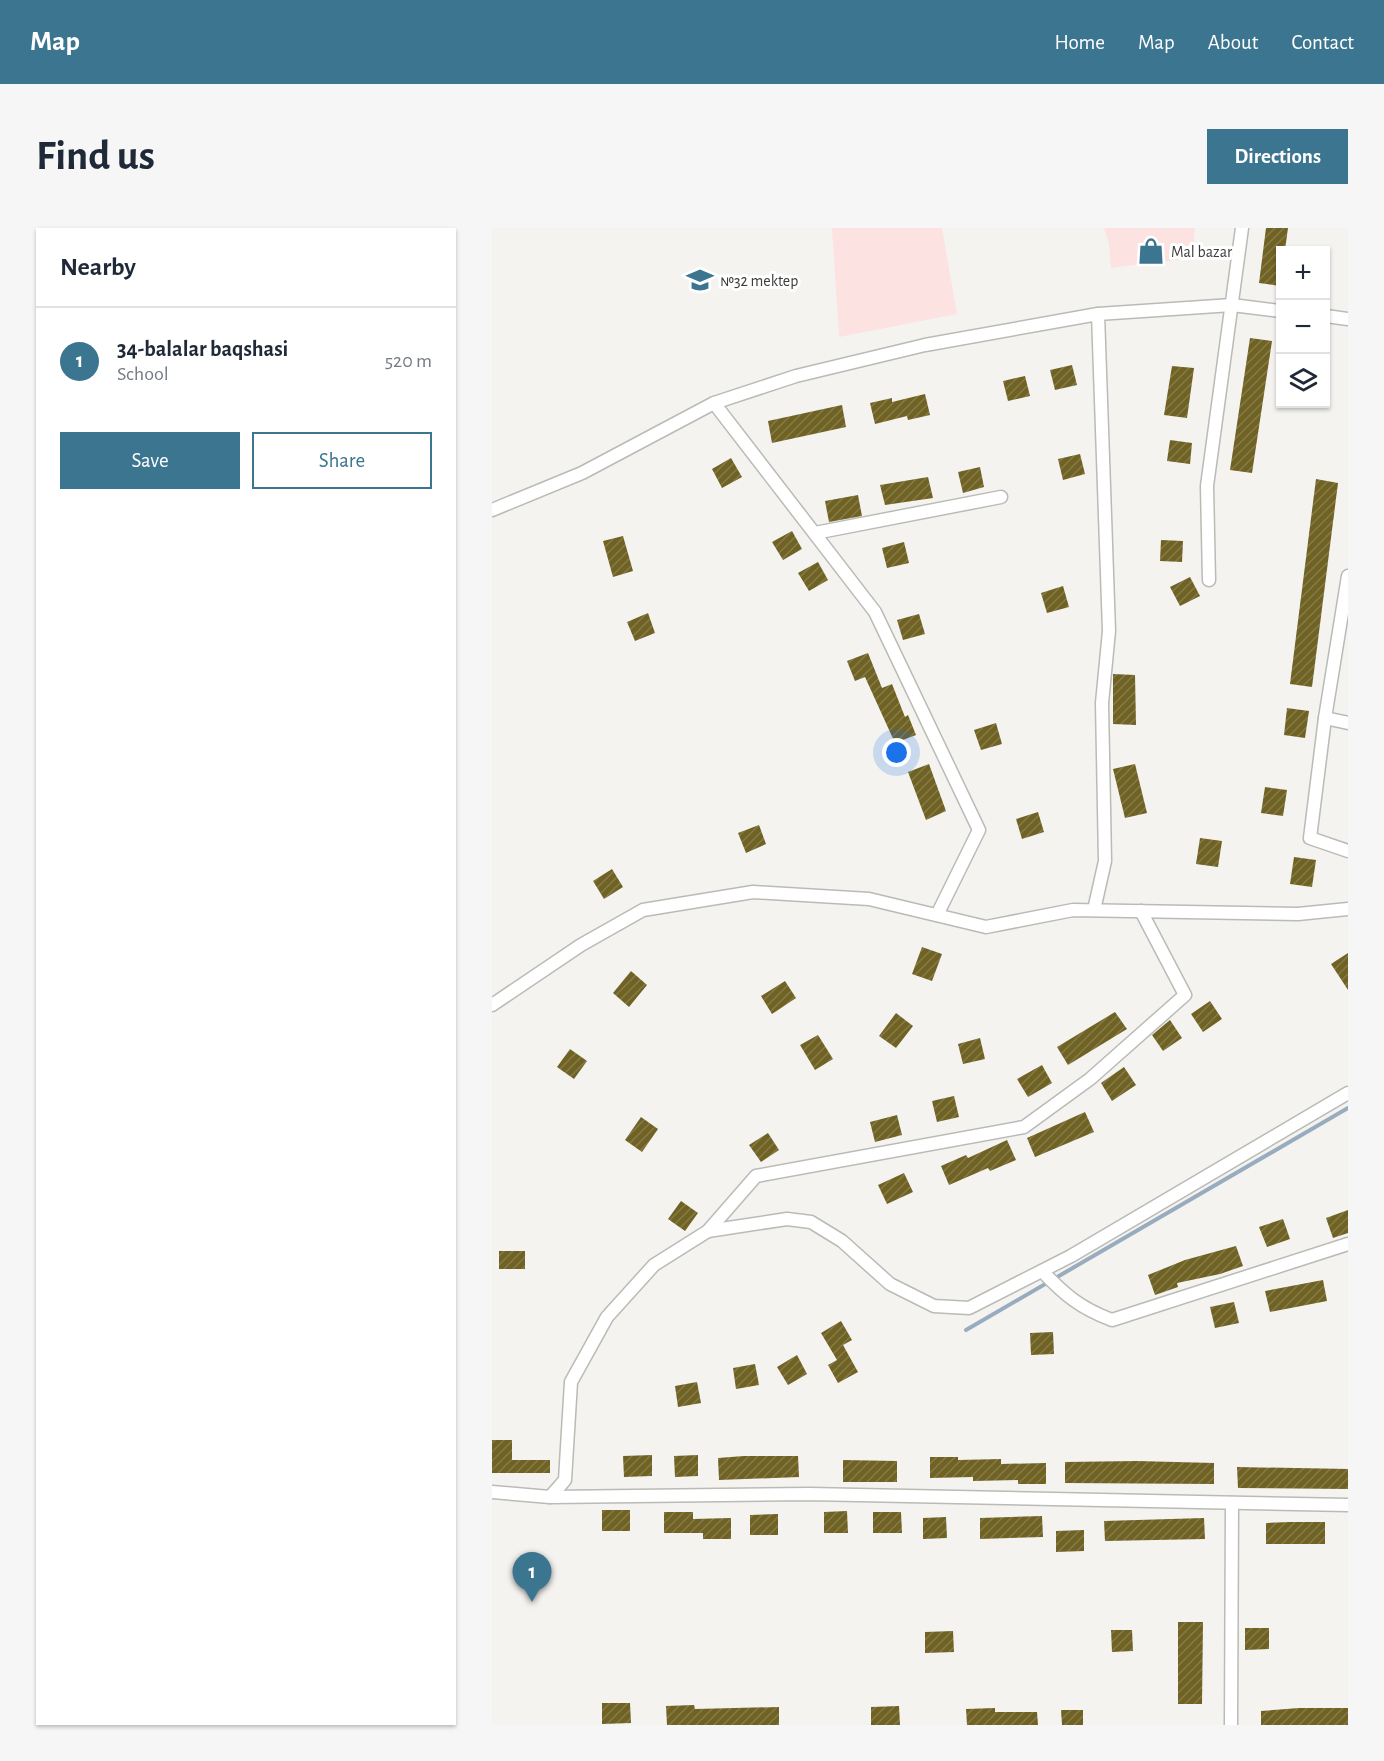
<!DOCTYPE html>
<meta charset="utf-8">
<style>
:root{--surface:#fff;--page:#f6f6f7;--text:#1f2937;--muted:#747a83;--line:#e0e1e3;--accent:#3c758f}
body{margin:0;font-family:"Alegreya Sans",sans-serif;background:var(--page);color:var(--text)}
.controls{position:absolute;right:18px;top:18px;display:grid;overflow:hidden;border-radius:0px;box-shadow:0 2px 4px #0004}
.controls button{width:54px;height:54px;display:grid;place-items:center;padding:0;border:0;border-bottom:2px solid var(--line);background:var(--surface);color:var(--text);font:30px sans-serif}
.you{position:absolute;left:405px;top:525px;width:21px;height:21px;margin:-15px;border:4px solid #fff;border-radius:50%;background:#1a73e8;box-shadow:0 0 0 9px #1a73e833}
.badge{display:grid;place-items:center;width:39px;height:39px;border-radius:50%;background:var(--accent);color:#fff;font-size:20px;font-weight:700}
.pin{position:absolute;translate:-50% -50px;filter:drop-shadow(0 2px 3px #0008)}
.pin::after{content:'';position:absolute;top:32px;width:21px;height:18px;background:inherit;clip-path:polygon(0 0,100% 0,50% 100%)}
.list{margin:0;padding:0;list-style:none}
h2{display:flex;justify-content:space-between;align-items:center;height:78px;margin:0;padding:0 24px;font-size:26px}
h2 small{font-size:20px;font-weight:400;color:var(--muted)}
.list li{display:grid;grid-template-columns:39px 1fr auto;gap:18px;align-items:center;box-sizing:border-box;height:108px;padding:0 24px;border-top:2px solid var(--line)}
.list b{display:block;font-size:22px;white-space:nowrap}
.list p{margin:0;font-size:20px;white-space:nowrap;color:var(--muted)}
.list em{font-size:20px;font-style:normal;color:var(--muted)}
.actions{display:flex;gap:12px;padding:18px 24px}
.actions a{flex:1;padding:14px 0;border:2px solid var(--accent);border-radius:0px;text-align:center;font-size:21px;color:var(--accent)}
.actions .main{background:var(--accent);color:#fff}
.icon{flex:none;width:33px;height:33px;fill:none;stroke:currentColor;stroke-width:2;stroke-linecap:round;stroke-linejoin:round}
.map{position:relative;flex:none;width:856px;height:1497px;overflow:hidden;border-radius:0px}
header{display:flex;align-items:center;gap:36px;box-sizing:border-box;height:84px;padding:0 30px;background:var(--accent);color:#fff}
header strong{font-size:28px}
nav{display:flex;gap:33px;margin-inline-start:auto;font-size:21px}
.intro{display:flex;align-items:center;justify-content:space-between;box-sizing:border-box;height:144px;padding:0 36px}
h1{margin:0;font-size:42px}
.button{padding:15px 27px;border-radius:0px;background:var(--accent);color:#fff;font-size:21px;font-weight:700}
main{display:flex;gap:36px;padding:0 36px}
aside{flex:1;background:var(--surface);border-radius:0px;box-shadow:0 2px 4px #0004}
.map>svg:first-child{display:block}
.commercial{fill:#fde2e2}
.lines{fill:none;stroke-linecap:round;stroke-linejoin:round}
.stream{stroke:#98acbf;stroke-width:4}
.building{fill:url(#building-hatch)}
.street-casing{stroke:#babab7;stroke-width:15}
.street{stroke:#fff;stroke-width:12}
.labels{text-anchor:middle;stroke-width:6;stroke-linejoin:round;paint-order:stroke}
.poi-label{font-size:16px;fill:#3c3c3b;stroke:#fff;text-anchor:start}
</style>
<header>
<strong>Map</strong>
<nav><a>Home</a><a>Map</a><a>About</a><a>Contact</a></nav>
</header>
<div class="intro"><h1>Find us</h1><a class="button">Directions</a></div>
<main>
<aside>
<h2>Nearby<small></small></h2>
<ul class="list">
<li><span class="badge">1</span><div><b>34-balalar baqshasi</b><p>School</p></div><em>520 m</em></li>
</ul>
<div class="actions"><a class="main">Save</a><a>Share</a></div>
</aside>
<div class="map">
<svg width="856" height="1497" viewBox="0 0 856 1497">
<defs>
<pattern id="building-hatch" width="6" height="6" patternUnits="userSpaceOnUse" patternTransform="scale(1.5)"><rect width="6" height="6" fill="#706223"/><path d="M-1 1l2-2M0 6l6-6M5 7l2-2" fill="none" stroke="#857a4b"/></pattern>
</defs>
<rect width="100%" height="100%" fill="#f4f3f0"/>
<g class="commercial">
<polygon points="340,0 450,0 465,86 347,109"/>
<polygon points="612,0 703,0 700,30 619,40 617,16"/>
</g>
<g class="lines">
<polyline class="stream" points="474,1102 856,880"/>
</g>
<g class="building">
<polygon points="774,0 796,0 793,22 789,22 789,58 767,55"/>
<polygon points="758,110 780,113 760,245 738,242"/>
<polygon points="580,137 585,157 563,162 558,142"/>
<polygon points="680,138 702,140 695,190 672,187"/>
<polygon points="533,148 538,168 516,173 511,153"/>
<polygon points="433,166 438,187 416,192 415,188 383,196 378,175 400,170 400,174"/>
<polygon points="350,177 354,199 280,215 276,193"/>
<polygon points="678,212 700,215 698,236 675,233"/>
<polygon points="588,226 593,246 571,252 566,231"/>
<polygon points="239,230 250,249 230,260 220,241"/>
<polygon points="488,239 492,259 471,265 466,244"/>
<polygon points="436,249 441,270 393,277 388,257"/>
<polygon points="824,251 846,255 820,459 798,456"/>
<polygon points="366,267 370,288 337,294 333,273"/>
<polygon points="300,303 310,321 291,332 280,314"/>
<polygon points="131,308 141,343 121,349 111,313"/>
<polygon points="669,312 691,313 690,334 668,333"/>
<polygon points="412,314 417,335 395,340 390,320"/>
<polygon points="326,334 336,352 317,363 306,345"/>
<polygon points="698,349 708,368 688,378 678,359"/>
<polygon points="571,358 577,379 555,385 549,365"/>
<polygon points="156,385 163,405 143,413 135,394"/>
<polygon points="427,386 433,406 411,412 405,392"/>
<polygon points="376,425 390,460 400,456 413,489 416,487 424,507 403,515 373,449 363,453 355,433"/>
<polygon points="621,446 643,447 644,497 621,496"/>
<polygon points="795,480 817,483 813,510 792,507"/>
<polygon points="504,495 510,516 489,522 482,502"/>
<polygon points="437,536 454,583 434,592 416,544"/>
<polygon points="643,536 655,585 633,590 621,541"/>
<polygon points="773,559 795,562 791,588 769,585"/>
<polygon points="546,584 552,604 530,611 524,591"/>
<polygon points="267,597 274,616 254,625 246,605"/>
<polygon points="708,610 730,613 726,639 704,636"/>
<polygon points="802,629 824,632 820,659 798,656"/>
<polygon points="120,641 131,659 112,671 101,653"/>
<polygon points="430,719 450,726 440,753 420,746"/>
<polygon points="856,725 856,762 839,736"/>
<polygon points="139,743 155,757 137,779 121,765"/>
<polygon points="293,753 304,770 280,786 269,768"/>
<polygon points="718,773 730,791 711,804 699,786"/>
<polygon points="623,784 635,801 576,837 565,819"/>
<polygon points="404,785 421,798 404,820 387,808"/>
<polygon points="678,792 690,810 671,823 660,807"/>
<polygon points="326,807 341,831 323,842 308,817"/>
<polygon points="488,810 493,831 471,836 466,816"/>
<polygon points="78,821 95,833 82,851 65,839"/>
<polygon points="550,837 560,855 536,869 525,851"/>
<polygon points="632,839 644,857 620,873 609,855"/>
<polygon points="462,868 467,889 445,894 440,873"/>
<polygon points="593,884 602,904 543,929 535,910"/>
<polygon points="405,887 410,907 383,914 378,894"/>
<polygon points="149,889 166,901 150,924 133,912"/>
<polygon points="276,905 287,922 269,934 257,917"/>
<polygon points="515,912 524,932 498,943 496,940 457,957 449,938 474,927 476,930"/>
<polygon points="412,945 421,964 395,976 386,957"/>
<polygon points="189,973 206,985 193,1003 176,991"/>
<polygon points="856,982 856,1005 841,1010 834,990"/>
<polygon points="791,991 798,1011 775,1019 767,999"/>
<polygon points="744,1018 751,1038 728,1046 685,1055 686,1059 663,1067 656,1047 693,1032"/>
<rect x="7" y="1023" width="26" height="18"/>
<polygon points="831,1052 835,1073 778,1084 773,1063"/>
<polygon points="742,1074 747,1095 723,1100 718,1079"/>
<polygon points="349,1093 360,1112 351,1117 366,1144 346,1155 336,1137 345,1132 329,1105"/>
<polygon points="561,1104 562,1126 539,1127 538,1105"/>
<polygon points="305,1127 315,1146 296,1157 285,1139"/>
<polygon points="263,1136 267,1157 244,1161 241,1140"/>
<polygon points="205,1154 209,1175 186,1179 183,1158"/>
<polygon points="0,1212 20,1212 20,1232 58,1232 58,1245 0,1245"/>
<polygon points="160,1227 160,1248 132,1249 131,1228"/>
<polygon points="206,1227 206,1248 183,1249 182,1228"/>
<polygon points="252,1228 306,1228 307,1249 227,1252 226,1230"/>
<polygon points="438,1229 466,1229 466,1232 509,1231 509,1236 554,1235 554,1256 526,1256 526,1252 481,1253 481,1249 438,1250"/>
<polygon points="351,1232 405,1233 405,1254 351,1254"/>
<polygon points="645,1233 722,1235 722,1256 573,1255 573,1234"/>
<polygon points="745,1239 856,1241 856,1261 746,1260"/>
<rect x="110" y="1282" width="28" height="21"/>
<polygon points="355,1283 356,1305 332,1305 332,1284"/>
<polygon points="172,1284 201,1284 201,1291 239,1290 239,1311 211,1311 211,1305 172,1305"/>
<polygon points="381,1284 409,1284 410,1305 381,1305"/>
<polygon points="286,1286 286,1307 258,1307 258,1287"/>
<polygon points="550,1288 551,1309 488,1311 488,1290"/>
<polygon points="454,1289 455,1310 431,1311 431,1290"/>
<polygon points="712,1290 713,1311 613,1313 612,1293"/>
<polygon points="798,1294 833,1294 833,1316 774,1316 774,1295"/>
<polygon points="592,1302 592,1323 564,1324 564,1303"/>
<polygon points="686,1394 711,1394 710,1476 686,1476"/>
<polygon points="753,1400 777,1400 777,1421 753,1422"/>
<polygon points="619,1402 640,1402 641,1423 620,1424"/>
<polygon points="461,1403 462,1424 433,1425 433,1404"/>
<polygon points="110,1475 138,1475 139,1495 110,1496"/>
<polygon points="202,1477 203,1481 287,1479 287,1497 175,1497 174,1478"/>
<polygon points="407,1478 408,1497 379,1497 379,1479"/>
<polygon points="503,1480 503,1484 545,1484 546,1497 475,1497 474,1481"/>
<polygon points="807,1480 856,1480 856,1497 769,1497 769,1483"/>
<polygon points="569,1482 591,1482 591,1497 570,1497"/>
</g>
<g class="lines">
<defs>
<g id="street">
<polyline points="834,88 856,91"/>
<polyline points="222,175 383,384 487,602 445,687"/>
<polyline points="0,282 90,245 222,175 304,148 433,117 606,86 740,77 788,83"/>
<polyline points="323,305 509,269"/>
<polyline points="856,348 833,490 818,610 856,623"/>
<polyline points="717,352 715,258 750,0"/>
<polyline points="833,490 856,495"/>
<polyline points="602,682 613,633 610,475 617,403 606,86"/>
<polyline points="0,777 89,717 151,682 261,664 377,671 494,699 581,682 806,686 856,681"/>
<polyline points="216,1003 295,991 319,994 350,1013 398,1056 442,1078 477,1080 579,1028 856,865"/>
<path d="M550,1043C573,1067 588,1080 620,1092L856,1016"/>
<polyline points="0,1264 58,1269 317,1266 856,1277"/>
<polyline points="58,1269 73,1252 79,1154 115,1089 162,1037 216,1003 264,948 532,899 598,851 693,767 649,683"/>
<polyline points="739,1497 740,1275"/>
</g>
</defs>
<use href="#street" class="street-casing"/>
<use href="#street" class="street"/>
</g>
<defs>
<symbol id="shop-bare" viewBox="-9 -9 18 18"><path d="M-5-2.5h2.3a2.7 3.5 0 0 1 5.4 0H5L5.5 6h-11ZM-1.5-2.5h3a1.5 2.3 0 0 0-3 0Z" fill="#3c758f" stroke="#fff" stroke-width="2.5" paint-order="stroke"/></symbol>
<symbol id="school-bare" viewBox="-9 -9 18 18"><path d="M0-5L7-2L0 1L-7-2ZM-4 1L0 2.5L4 1V4Q0 6-4 4Z" fill="#3c758f" stroke="#fff" stroke-width="2.5" paint-order="stroke"/></symbol>
</defs>
<g fill-rule="evenodd">
<use href="#shop-bare" x="640" y="4" width="38" height="38"/>
<use href="#school-bare" x="189" y="33" width="38" height="38"/>
</g>
<g class="labels">
<g class="poi-label">
<text x="679" y="29">Mal bazar</text>
<text x="228" y="58">№32 mektep</text>
</g>
</g>
</svg>
<div class="controls">
<button>+</button>
<button>−</button>
<button><svg class="icon" aria-label="layers" viewBox="0 0 24 24"><path d="M12 4l9 5-9 5-9-5zM3 14l9 5 9-5"/></svg></button>
</div>
<div class="you"></div>
<div class="pin badge" style="left:40px;top:1374px">1</div>
</div>
</main>
